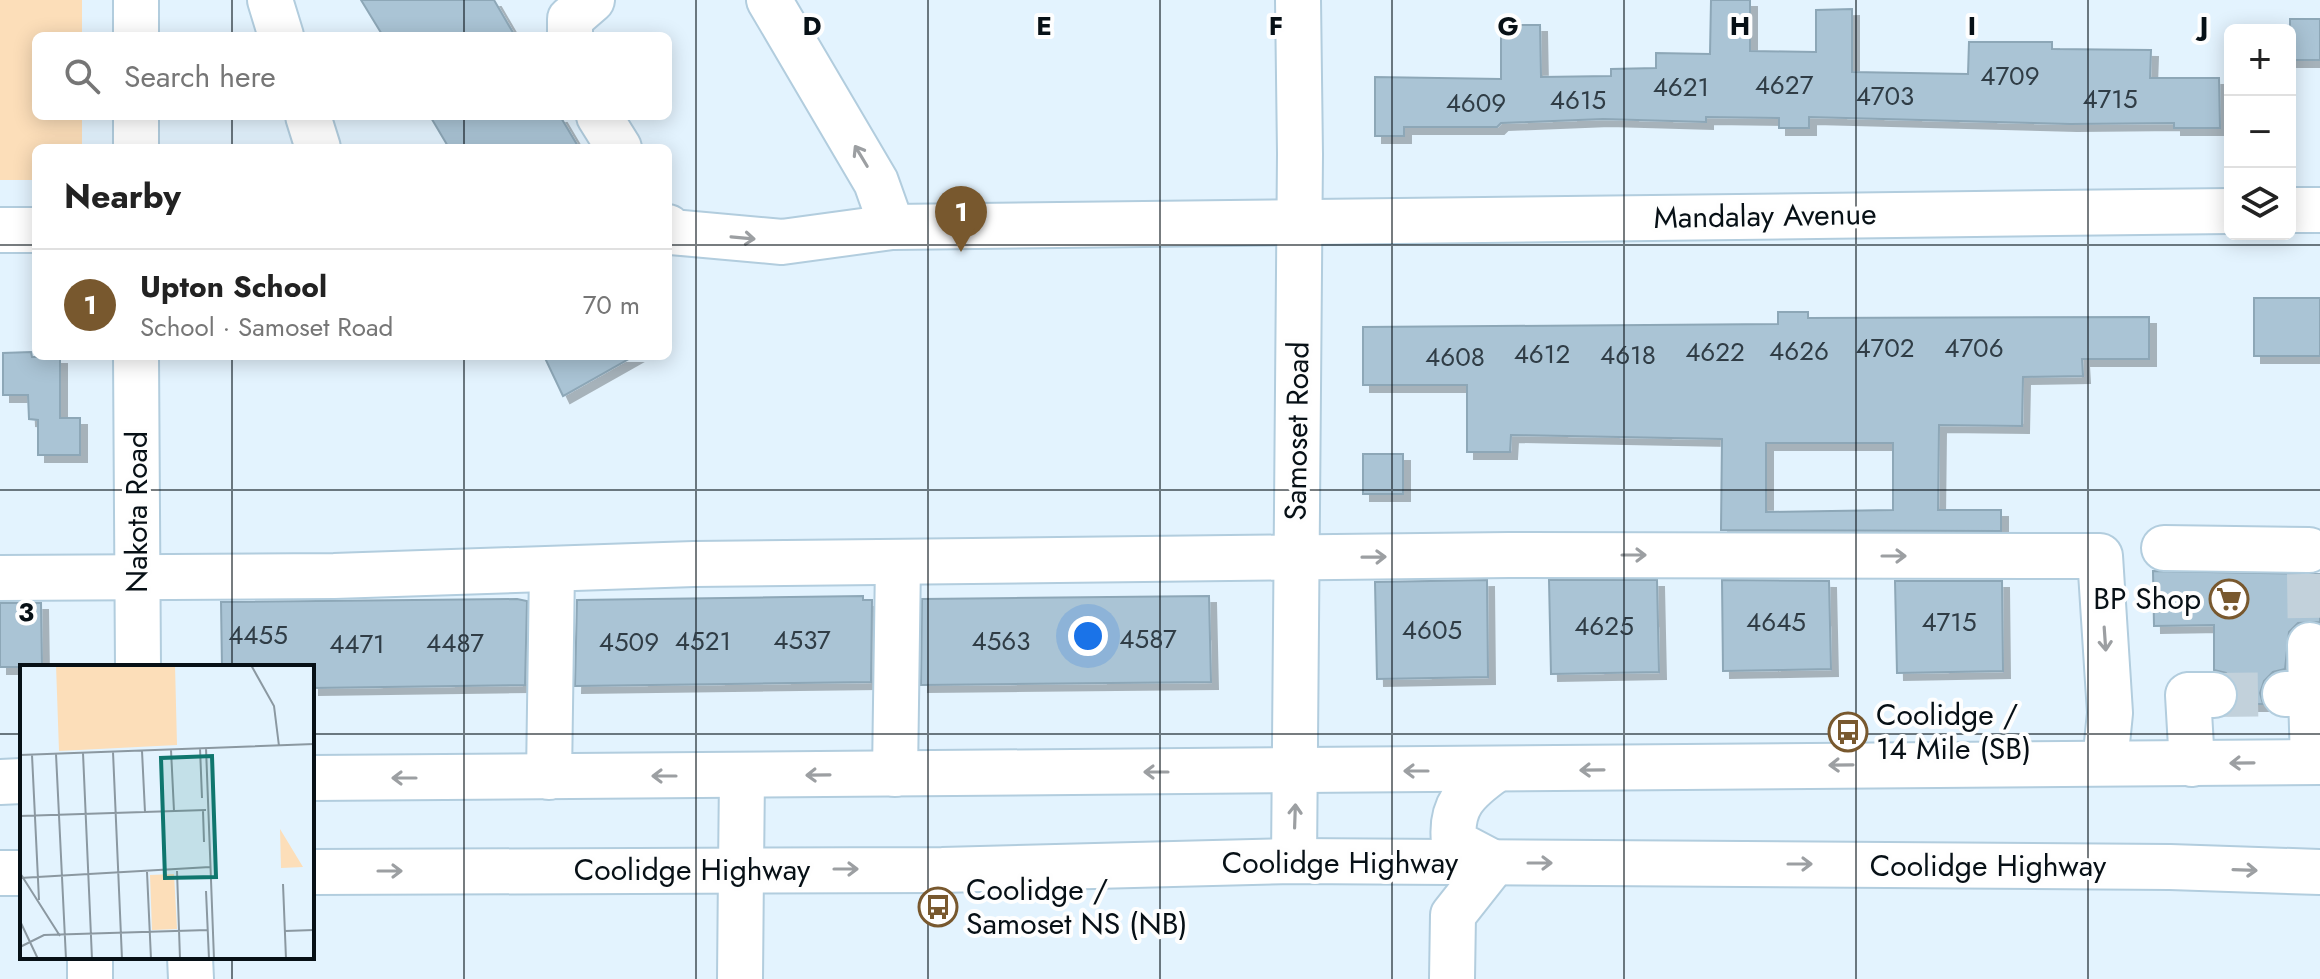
<!DOCTYPE html>
<meta charset="utf-8">
<style>
:root{--surface:#fff;--page:#f2f2f2;--text:#222;--muted:#767676;--line:#e0e0e0;--accent:#78582e}
body{margin:0;font-family:Jost,sans-serif;background:var(--page);color:var(--text)}
.controls{position:absolute;right:24px;top:24px;display:grid;overflow:hidden;border-radius:12px;box-shadow:0 4px 20px #0003}
.controls button{width:72px;height:72px;display:grid;place-items:center;padding:0;border:0;border-bottom:2px solid var(--line);background:var(--surface);color:var(--text);font:40px sans-serif}
.you{position:absolute;left:1088px;top:636px;width:28px;height:28px;margin:-20px;border:6px solid #fff;border-radius:50%;background:#1a73e8;box-shadow:0 0 0 12px #1a73e833}
.badge{display:grid;place-items:center;width:52px;height:52px;border-radius:50%;background:var(--accent);color:#fff;font-size:26px;font-weight:700}
.pin{position:absolute;translate:-50% -66px;filter:drop-shadow(0 2px 4px #0008)}
.pin::after{content:'';position:absolute;top:42px;width:28px;height:24px;background:inherit;clip-path:polygon(0 0,100% 0,50% 100%)}
.list{margin:0;padding:0;list-style:none}
h2{display:flex;justify-content:space-between;align-items:center;height:104px;margin:0;padding:0 32px;font-size:34px}
h2 small{font-size:26px;font-weight:400;color:var(--muted)}
.list li{display:grid;grid-template-columns:52px 1fr auto;gap:24px;align-items:center;box-sizing:border-box;height:112px;padding:0 32px;border-top:2px solid var(--line)}
.list b{display:block;font-size:30px;white-space:nowrap}
.list p{margin:0;font-size:26px;white-space:nowrap;color:var(--muted)}
.list em{font-size:26px;font-style:normal;color:var(--muted)}
.icon{flex:none;width:44px;height:44px;fill:none;stroke:currentColor;stroke-width:2;stroke-linecap:round;stroke-linejoin:round}
.map{position:relative;flex:none;width:2320px;height:979px;overflow:hidden}
.search{position:absolute;background:var(--surface);box-shadow:0 4px 20px #0003;left:32px;top:32px;width:640px;height:88px;display:flex;align-items:center;gap:20px;box-sizing:border-box;padding:0 28px;border-radius:12px;color:var(--muted);font-size:30px}
.panel{position:absolute;background:var(--surface);box-shadow:0 4px 20px #0003;left:32px;top:144px;width:640px;height:216px;border-radius:12px}
.map>svg:first-child{display:block}
.green{fill:#fcdeb9}
.building{fill:#aac4d5;stroke:#8da7b7;stroke-width:2;fill-rule:evenodd;filter:url(#shadow)}
.lines{fill:none;stroke-linecap:round;stroke-linejoin:round}
.minor-tunnel{stroke:#c2d1db;stroke-width:44;stroke-dasharray:44 22;stroke-linecap:butt}
.minor-casing{stroke:#b2cdde;stroke-width:48}
.major-casing{stroke:#b2cdde;stroke-width:48}
.minor{stroke:#fff;stroke-width:44}
.major{stroke:#fff;stroke-width:44}
.oneway{stroke:#9c9fa2}
.grid{fill:none;stroke:#071016;stroke-width:2;stroke-opacity:0.55}
.labels{text-anchor:middle;stroke-width:8;stroke-linejoin:round;paint-order:stroke}
.number-label{font-size:26px;fill:#303d46}
.street-label{font-size:30px;fill:#071016;stroke:#fefefe}
.poi-label{font-size:30px;fill:#071016;stroke:#fefefe;text-anchor:start}
.inset-road{fill:none;stroke:#8b98a1;stroke-width:2}
.view{fill:#0f766e;fill-opacity:0.15;stroke:#0f766e;stroke-width:4}
.inset-edge{fill:none;stroke:#071016;stroke-width:4}
.grid-label{font-size:26px;text-anchor:middle;font-weight:bold;fill:#071016;stroke:#fefefe;stroke-width:8;stroke-linejoin:round;paint-order:stroke}
</style>
<div class="map">
<svg width="2320" height="979" viewBox="0 0 2320 979">
<defs>
<filter id="shadow"><feDropShadow dx="7" dy="7" stdDeviation="0" flood-color="#0004"/></filter>
</defs>
<rect width="100%" height="100%" fill="#e3f3fe"/>
<polygon class="green" points="0,0 82,0 82,36 36,36 36,116 82,116 82,148 36,148 36,180 0,180"/>
<g class="building">
<polygon points="361,0 494,0 515,36 383,36"/>
<polygon points="1711,0 1750,0 1750,51 1816,52 1816,10 1852,9 1852,72 1968,74 1969,42 2052,42 2052,49 2151,50 2150,78 2219,78 2220,128 2174,128 2174,123 2070,124 1809,117 1809,128 1779,128 1779,118 1706,117 1706,122 1603,119 1501,123 1497,127 1404,127 1404,136 1375,136 1375,77 1501,79 1501,25 1540,25 1541,77 1611,76 1611,69 1656,68 1656,53 1710,54"/>
<rect x="2290" y="19" width="30" height="41"/>
<polygon points="430,116 560,116 579,148 449,148"/>
<rect x="2254" y="298" width="66" height="58"/>
<path d="M1778,312H1808V318L2149,317V359H2082L2083,376L2023,377L2022,426L1939,425L1938,510H2001V531L1721,530L1722,439L1511,435L1510,452H1467V385H1363V327L1778,324ZM1766,443H1893V510L1766,512Z"/>
<polygon points="31,352 32,357 60,357 60,418 80,418 80,455 38,455 38,420 29,419 28,395 3,395 3,353"/>
<polygon points="544,356 634,356 563,396"/>
<rect x="1363" y="454" width="40" height="40"/>
<polygon points="2153,571 2320,574 2320,622 2298,623 2289,632 2285,669 2273,672 2264,681 2260,693 2263,704 2237,704 2239,694 2235,682 2226,673 2214,670 2214,625 2154,626"/>
<polygon points="1487,580 1488,677 1377,679 1375,582"/>
<polygon points="1549,580 1657,580 1659,672 1551,674"/>
<polygon points="1722,580 1829,581 1831,669 1723,671"/>
<polygon points="1895,581 2002,581 2003,671 1897,673"/>
<polygon points="863,596 863,600 872,600 871,682 575,686 577,600"/>
<polygon points="1209,596 1211,682 921,685 922,599"/>
<polygon points="517,599 527,601 525,685 312,688 312,667 222,667 221,602"/>
<polygon points="0,603 41,603 42,667 0,667"/>
</g>
<g class="lines">
<g class="minor-tunnel">
<polyline points="2309,574 2310,645"/>
<polyline points="2214,695 2285,694"/>
</g>
<defs>
<g id="minor">
<polyline points="270,0 281,36"/>
<polyline points="769,0 876,182 892,227"/>
<polyline points="136,36 136,0"/>
<polyline points="570,36 570,19 592,0"/>
<polyline points="308,116 318,148"/>
<polyline points="599,116 619,148"/>
<polyline points="136,148 136,116"/>
<polyline points="2290,210 2320,210"/>
<polyline points="668,227 671,232 782,242 892,227 2230,211"/>
<polyline points="0,230 36,230"/>
<polyline points="136,356 138,667"/>
<polyline points="2164,548 2309,550"/>
<polyline points="0,578 334,576 694,564 1509,555 2100,556 2110,713 2105,763"/>
<polyline points="2310,645 2311,694 2320,688"/>
<polyline points="2285,694 2311,694 2313,762"/>
<polyline points="2192,764 2188,695 2214,695"/>
<polyline points="895,774 898,562"/>
<polyline points="549,777 552,569"/>
<polyline points="1294,861 1300,154 1298,0"/>
<polyline points="90,957 90,979"/>
<polyline points="190,957 191,979"/>
<polyline points="740,979 741,869"/>
<polyline points="1452,979 1453,915 1494,863"/>
</g>
<g id="major">
<path d="M1494,771C1466,791 1450,806 1454,842L1494,863"/>
<polyline points="312,778 2320,762"/>
<polyline points="0,782 22,781"/>
<polyline points="741,869 742,776"/>
<polyline points="312,872 942,870 1294,861 2170,867 2320,872"/>
<polyline points="0,873 22,873"/>
</g>
</defs>
<use href="#minor" class="minor-casing"/>
<use href="#major" class="major-casing"/>
<use href="#minor" class="minor"/>
<use href="#major" class="major"/>
</g>
<defs><path id="oneway-shaft" d="M-6 0H5M1.5-3L5.5 0L1.5 3" fill="none" stroke-width="1.6" stroke-linecap="round" stroke-linejoin="round" transform="scale(2)"/></defs>
<g class="oneway">
<use href="#oneway-shaft" transform="translate(861 156) rotate(-121)"/>
<use href="#oneway-shaft" transform="translate(743 238) rotate(5)"/>
<use href="#oneway-shaft" transform="translate(1634 555)"/>
<use href="#oneway-shaft" transform="translate(1894 556)"/>
<use href="#oneway-shaft" transform="translate(1374 557) rotate(-1)"/>
<use href="#oneway-shaft" transform="translate(2105 639) rotate(86)"/>
<use href="#oneway-shaft" transform="translate(2242 763) rotate(179)"/>
<use href="#oneway-shaft" transform="translate(1841 765) rotate(179)"/>
<use href="#oneway-shaft" transform="translate(1592 770) rotate(179)"/>
<use href="#oneway-shaft" transform="translate(1416 771) rotate(180)"/>
<use href="#oneway-shaft" transform="translate(1156 772) rotate(180)"/>
<use href="#oneway-shaft" transform="translate(818 775) rotate(179)"/>
<use href="#oneway-shaft" transform="translate(664 776) rotate(180)"/>
<use href="#oneway-shaft" transform="translate(404 778) rotate(180)"/>
<use href="#oneway-shaft" transform="translate(1295 816) rotate(-88)"/>
<use href="#oneway-shaft" transform="translate(1540 863)"/>
<use href="#oneway-shaft" transform="translate(1800 864)"/>
<use href="#oneway-shaft" transform="translate(846 869)"/>
<use href="#oneway-shaft" transform="translate(2245 870) rotate(2)"/>
<use href="#oneway-shaft" transform="translate(390 871)"/>
</g>
<path class="grid" d="M232,0V36M464,0V36M696,0V979M928,0V979M1160,0V979M1392,0V979M1624,0V979M1856,0V979M2088,0V979M232,116V148M464,116V148M0,245H36M668,245H2320M232,356V667M464,356V979M0,490H2320M0,734H22M312,734H2320M232,957V979"/>
<defs>
<symbol id="supermarket-ring" viewBox="-11 -11 22 22"><circle r="9.5" fill="#fefefe" stroke="#78582e" stroke-width="1.5"/><path d="M-6-5.5h2.5l.6 2H6L4.5 2H-2.5L-4.4-4H-6ZM-1.5 3.2a1.3 1.3 0 1 0 .1 0ZM3 3.2a1.3 1.3 0 1 0 .1 0Z" fill="#78582e"/></symbol>
<symbol id="bus-ring" viewBox="-11 -11 22 22"><circle r="9.5" fill="#fefefe" stroke="#78582e" stroke-width="1.5"/><path d="M-5-6H5V4H4V6H2V4H-2V6H-4V4H-5ZM-3.5-4V0h7V-4ZM-3.5 1.2v1.5H-2V1.2ZM2 1.2v1.5H3.5V1.2Z" fill="#78582e"/></symbol>
</defs>
<g fill-rule="evenodd">
<use href="#supermarket-ring" x="2207" y="577" width="44" height="44"/>
<use href="#bus-ring" x="1826" y="710" width="44" height="44"/>
<use href="#bus-ring" x="916" y="885" width="44" height="44"/>
</g>
<g class="labels">
<g class="number-label">
<text x="2010" y="85">4709</text>
<text x="1784" y="94">4627</text>
<text x="1681" y="96">4621</text>
<text x="1885" y="105">4703</text>
<text x="2110" y="108">4715</text>
<text x="1578" y="109">4615</text>
<text x="1476" y="112">4609</text>
<text x="1885" y="357">4702</text>
<text x="1974" y="357">4706</text>
<text x="1799" y="360">4626</text>
<text x="1715" y="361">4622</text>
<text x="1542" y="363">4612</text>
<text x="1628" y="364">4618</text>
<text x="1455" y="366">4608</text>
<text x="1776" y="631">4645</text>
<text x="1949" y="631">4715</text>
<text x="1604" y="635">4625</text>
<text x="1432" y="639">4605</text>
<text x="258" y="644">4455</text>
<text x="1148" y="648">4587</text>
<text x="802" y="649">4537</text>
<text x="703" y="650">4521</text>
<text x="1001" y="650">4563</text>
<text x="629" y="651">4509</text>
<text x="455" y="652">4487</text>
<text x="357" y="653">4471</text>
</g>
<g class="street-label">
<text transform="translate(1765 216) rotate(-1)" y="10">Mandalay Avenue</text>
<text transform="translate(1297 431) rotate(-89)" y="10">Samoset Road</text>
<text transform="translate(137 512) rotate(-90)" y="10">Nakota Road</text>
<text x="1340" y="873">Coolidge Highway</text>
<text x="1988" y="876">Coolidge Highway</text>
<text x="692" y="880">Coolidge Highway</text>
</g>
<g class="poi-label">
<text x="2201" y="609" text-anchor="end">BP Shop</text>
<text x="1876" y="725">Coolidge /<tspan x="1876" dy="34">14 Mile (SB)</tspan></text>
<text x="966" y="900">Coolidge /<tspan x="966" dy="34">Samoset NS (NB)</tspan></text>
</g>
</g>
<g transform="translate(20 665)">
<rect width="294" height="294" fill="#e3f3fe"/>
<path d="M36,0H155L157,80L39,86ZM260,164L283,202L261,203ZM154,209L157,264L132,265L130,210Z" fill="#fcdeb9"/>
<path class="inset-road" d="M231,0L254,41L259,81M180,83L182,133M186,83L194,294M151,85L154,146M122,86L125,147M93,87L102,294M63,88L72,294M36,89L46,294M0,90L294,79M12,90L19,235M183,146L184,177M0,151L186,145M157,206L160,294M127,207L131,294M0,208L40,271M0,213L190,202M263,219L266,294M186,226L189,294M0,256L18,294M265,266L294,265M0,282L24,270L188,265"/>
<path class="view" d="M192,91L196,212L145,213L141,93Z"/>
<rect width="294" height="294" class="inset-edge"/>
</g>
<g class="grid-label">
<text x="812" y="35">D</text>
<text x="1044" y="35">E</text>
<text x="1276" y="35">F</text>
<text x="1508" y="35">G</text>
<text x="1740" y="35">H</text>
<text x="1972" y="35">I</text>
<text x="2204" y="35">J</text>
<text x="26" y="621">3</text>
</g>
</svg>
<div class="controls">
<button>+</button>
<button>−</button>
<button><svg class="icon" aria-label="layers" viewBox="0 0 24 24"><path d="M12 4l9 5-9 5-9-5zM3 14l9 5 9-5"/></svg></button>
</div>
<div class="you"></div>
<div class="pin badge" style="left:961px;top:252px">1</div>
<div class="search"><svg class="icon" aria-label="search" viewBox="0 0 24 24"><circle cx="10" cy="10" r="6"/><path d="M15 15l6 6"/></svg>Search here</div>
<section class="panel">
<h2>Nearby<small></small></h2>
<ul class="list">
<li><span class="badge">1</span><div><b>Upton School</b><p>School · Samoset Road</p></div><em>70 m</em></li>
</ul>
</section>
</div>
